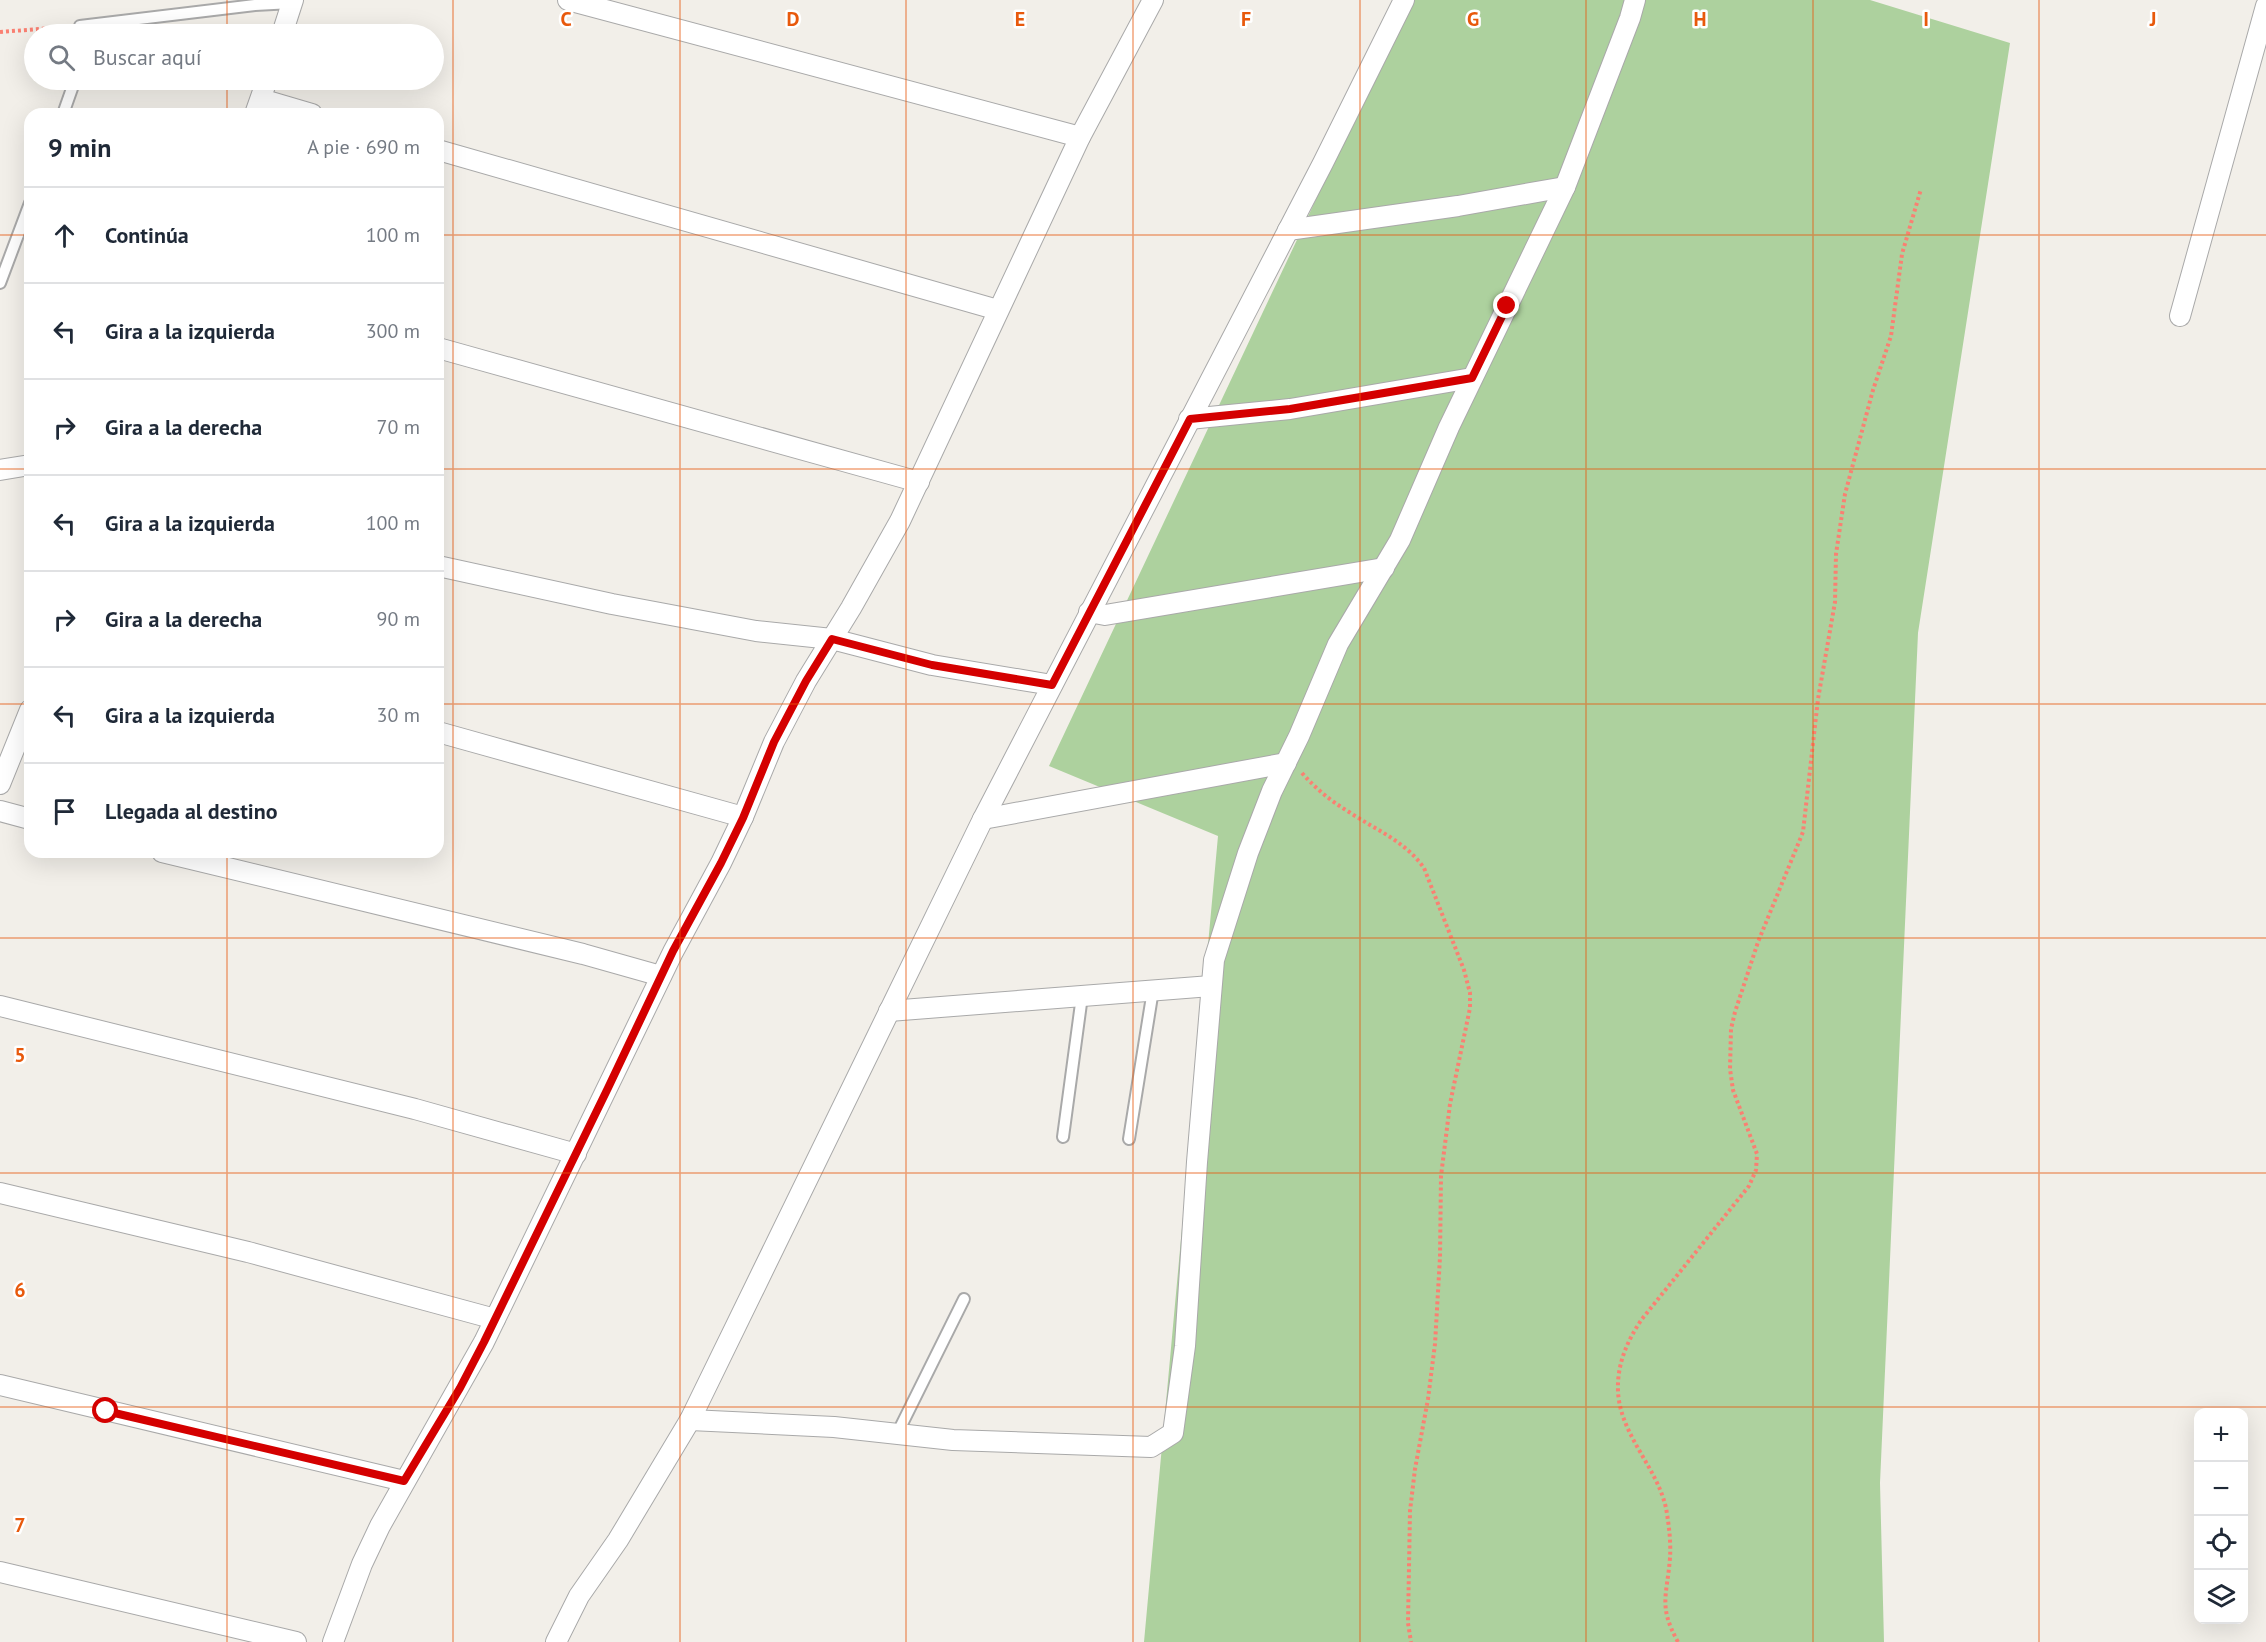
<!DOCTYPE html>
<html lang="es">
<meta charset="utf-8">
<style>
:root{--surface:#fff;--page:#f6f6f7;--text:#1f2937;--muted:#747a83;--line:#e0e1e3}
body{margin:0;font-family:"PT Sans",sans-serif;background:var(--page);color:var(--text)}
.controls{position:absolute;right:18px;bottom:18px;display:grid;overflow:hidden;border-radius:12px;box-shadow:0 6px 24px #0002}
.controls button{width:54px;height:54px;display:grid;place-items:center;padding:0;border:0;border-bottom:2px solid var(--line);background:var(--surface);color:var(--text);font:30px sans-serif}
.stop{position:absolute;width:18px;height:18px;margin:-14px;border:4px solid #d40000;border-radius:50%;background:#fff}
.stop.end{background:#d40000;border-color:#fff;box-shadow:0 2px 6px #0008}
.list{margin:0;padding:0;list-style:none}
h2{display:flex;justify-content:space-between;align-items:center;height:78px;margin:0;padding:0 24px;font-size:26px}
h2 small{font-size:20px;font-weight:400;color:var(--muted)}
.list li{display:grid;grid-template-columns:39px 1fr auto;gap:18px;align-items:center;box-sizing:border-box;height:96px;padding:0 24px;border-top:2px solid var(--line)}
.list b{display:block;font-size:22px;white-space:nowrap}
.list em{font-size:20px;font-style:normal;color:var(--muted)}
.icon{flex:none;width:33px;height:33px;fill:none;stroke:currentColor;stroke-width:2;stroke-linecap:round;stroke-linejoin:round}
.map{position:relative;flex:none;width:2266px;height:1642px;overflow:hidden}
.search{position:absolute;background:var(--surface);box-shadow:0 6px 24px #0002;left:24px;top:24px;width:420px;height:66px;display:flex;align-items:center;gap:15px;box-sizing:border-box;padding:0 21px;border-radius:33px;color:var(--muted);font-size:22px}
.panel{position:absolute;background:var(--surface);box-shadow:0 6px 24px #0002;left:24px;top:108px;width:420px;height:750px;border-radius:18px}
.map>svg:first-child{display:block}
.forest{fill:#add19e}
.lines{fill:none;stroke-linecap:round;stroke-linejoin:round}
.lane-casing{stroke:#a9a9a9;stroke-width:14}
.street-casing{stroke:#a9a9a9;stroke-width:22}
.path{stroke:#fa8072;stroke-width:4;stroke-dasharray:3 3;stroke-linecap:butt}
.lane{stroke:#fff;stroke-width:10}
.street{stroke:#fff;stroke-width:20}
.route{stroke:#d40000;stroke-width:8}
.grid{fill:none;stroke:#e8590c;stroke-width:1.5;stroke-opacity:0.55}
.grid-label{font-size:20px;text-anchor:middle;font-weight:bold;fill:#e8590c;stroke:#fff;stroke-width:5;stroke-linejoin:round;paint-order:stroke}
</style>
<div class="map">
<svg width="2266" height="1642" viewBox="0 0 2266 1642">
<rect width="100%" height="100%" fill="#f2efe9"/>
<polygon class="forest" points="1410,0 1870,0 2010,43 1918,633 1880,1483 1884,1642 1144,1642 1218,836 1049,766"/>
<g class="lines">
<defs>
<g id="lane">
<polyline points="80,34 80,26 255,5 292,3"/>
<polyline points="63,114 75,80"/>
<polyline points="0,283 30,203"/>
<polyline points="1063,1137 1082,996"/>
<polyline points="1129,1139 1153,990"/>
<polyline points="897,1434 964,1299"/>
</g>
<g id="street">
<polyline points="568,0 1080,137"/>
<polyline points="282,34 293,0"/>
<polyline points="261,99 312,114"/>
<polyline points="255,114 267,80"/>
<polyline points="438,150 998,310"/>
<polyline points="1288,230 1458,206 1565,187"/>
<polyline points="2180,316 2266,6"/>
<polyline points="438,348 919,482"/>
<polyline points="1189,419 1290,409 1472,378"/>
<polyline points="0,470 30,465"/>
<polyline points="438,566 612,604 756,631 832,639 932,665 1052,685"/>
<polyline points="1089,612 1105,615 1384,568"/>
<polyline points="438,732 743,817"/>
<polyline points="0,784 30,710"/>
<polyline points="0,811 30,819"/>
<polyline points="983,819 1286,763"/>
<polyline points="162,852 583,954 661,976"/>
<polyline points="0,1006 415,1109 576,1154"/>
<polyline points="889,1011 1211,986"/>
<polyline points="0,1193 248,1252 495,1319"/>
<polyline points="0,1385 404,1481"/>
<polyline points="690,1420 834,1427 953,1440 1151,1447 1173,1433 1185,1346 1197,1162 1214,960 1248,853 1272,791 1299,736 1338,644 1400,540 1449,427 1565,187 1630,18 1635,0"/>
<polyline points="0,1572 296,1642"/>
<polyline points="333,1642 362,1564 380,1526 484,1342 673,952 721,863 743,817 774,742 806,681 851,608 900,521 1080,137 1153,0"/>
<polyline points="556,1642 579,1596 618,1540 690,1420 983,819 1323,163 1404,0"/>
</g>
</defs>
<use href="#lane" class="lane-casing"/>
<use href="#street" class="street-casing"/>
<g class="path">
<polyline points="0,32 65,27"/>
<path d="M1302,773C1316,789 1331,801 1349,812C1376,830 1405,841 1424,868L1464,970L1470,993V1008L1450,1104L1441,1176L1440,1257L1435,1344L1428,1399L1415,1469L1410,1511L1408,1623L1411,1642"/>
<path d="M1678,1642C1658,1606 1667,1596 1670,1558C1671,1542 1669,1525 1666,1508C1657,1467 1620,1435 1618,1391C1617,1364 1627,1341 1642,1319L1749,1186L1756,1170L1757,1154L1733,1090L1730,1069L1731,1029L1735,1012L1758,942L1803,832L1818,699L1835,602L1836,554L1845,494L1873,390L1891,336L1902,254L1921,189"/>
</g>
<use href="#lane" class="lane"/>
<use href="#street" class="street"/>
</g>
<g class="lines">
<polyline class="route" points="106,1411 404,1481 460,1388 484,1342 608,1088 673,951 721,863 743,818 774,742 806,681 832,639 932,665 1052,685 1190,419 1290,409 1472,378 1507,306"/>
</g>
<path class="grid" d="M227,0V34M453,0V1642M680,0V1642M906,0V1642M1133,0V1642M1360,0V1642M1586,0V1642M1813,0V1642M2039,0V1642M227,80V114M0,235H30M438,235H2266M0,469H30M438,469H2266M0,704H30M438,704H2266M227,852V1642M0,938H2266M0,1173H2266M0,1407H2266"/>
<g class="grid-label">
<text x="566" y="26">C</text>
<text x="793" y="26">D</text>
<text x="1020" y="26">E</text>
<text x="1246" y="26">F</text>
<text x="1473" y="26">G</text>
<text x="1700" y="26">H</text>
<text x="1926" y="26">I</text>
<text x="2153" y="26">J</text>
<text x="20" y="1062">5</text>
<text x="20" y="1297">6</text>
<text x="20" y="1532">7</text>
</g>
</svg>
<div class="controls">
<button>+</button>
<button>−</button>
<button><svg class="icon" aria-label="locate" viewBox="0 0 24 24"><circle cx="12" cy="12" r="6"/><path d="M12 2v4M12 18v4M2 12h4M18 12h4"/></svg></button>
<button><svg class="icon" aria-label="layers" viewBox="0 0 24 24"><path d="M12 4l9 5-9 5-9-5zM3 14l9 5 9-5"/></svg></button>
</div>
<div class="stop" style="left:106px;top:1411px"></div>
<div class="stop end" style="left:1507px;top:306px"></div>
<div class="search"><svg class="icon" aria-label="search" viewBox="0 0 24 24"><circle cx="10" cy="10" r="6"/><path d="M15 15l6 6"/></svg>Buscar aquí</div>
<section class="panel">
<h2>9 min<small>A pie · 690 m</small></h2>
<ul class="list">
<li><svg class="icon" aria-label="ahead" viewBox="0 0 24 24"><path d="M12 20V5M6 11l6-6 6 6"/></svg><div><b>Continúa</b></div><em>100 m</em></li>
<li><svg class="icon" aria-label="left" viewBox="0 0 24 24"><path d="M17 20v-9H6M10 6l-5 5 5 5"/></svg><div><b>Gira a la izquierda</b></div><em>300 m</em></li>
<li><svg class="icon" aria-label="right" viewBox="0 0 24 24"><path d="M7 20v-9h11M14 6l5 5-5 5"/></svg><div><b>Gira a la derecha</b></div><em>70 m</em></li>
<li><svg class="icon" aria-label="left" viewBox="0 0 24 24"><path d="M17 20v-9H6M10 6l-5 5 5 5"/></svg><div><b>Gira a la izquierda</b></div><em>100 m</em></li>
<li><svg class="icon" aria-label="right" viewBox="0 0 24 24"><path d="M7 20v-9h11M14 6l5 5-5 5"/></svg><div><b>Gira a la derecha</b></div><em>90 m</em></li>
<li><svg class="icon" aria-label="left" viewBox="0 0 24 24"><path d="M17 20v-9H6M10 6l-5 5 5 5"/></svg><div><b>Gira a la izquierda</b></div><em>30 m</em></li>
<li><svg class="icon" aria-label="arrive" viewBox="0 0 24 24"><path d="M6 21V4h12l-3 4 3 4H6"/></svg><div><b>Llegada al destino</b></div></li>
</ul>
</section>
</div>
